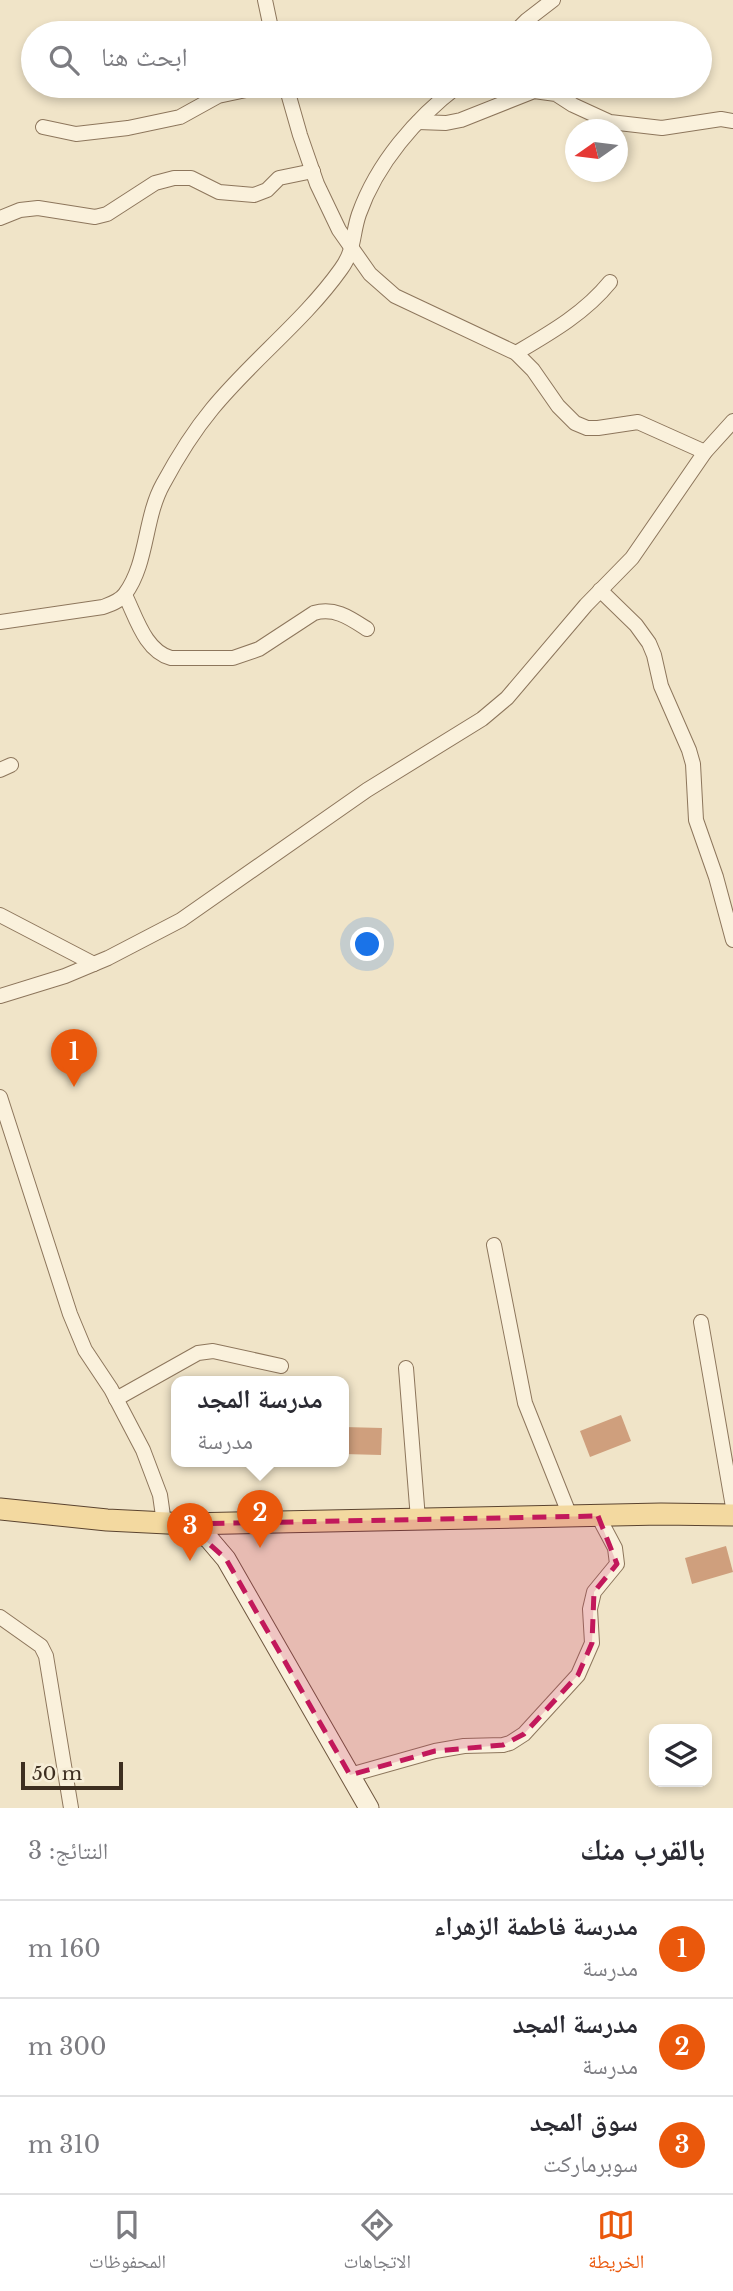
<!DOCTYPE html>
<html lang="ar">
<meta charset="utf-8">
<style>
:root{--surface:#fff;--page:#f7f7f7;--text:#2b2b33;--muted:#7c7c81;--line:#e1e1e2;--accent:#ea580c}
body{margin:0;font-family:"Libre Baskerville","Noto Naskh Arabic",serif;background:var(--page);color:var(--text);direction:rtl}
.controls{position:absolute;right:21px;bottom:21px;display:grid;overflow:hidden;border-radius:14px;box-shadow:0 4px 10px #0003}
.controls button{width:63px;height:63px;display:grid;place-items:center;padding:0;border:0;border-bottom:2px solid var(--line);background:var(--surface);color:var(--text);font:35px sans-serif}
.compass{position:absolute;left:565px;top:119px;width:63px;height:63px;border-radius:50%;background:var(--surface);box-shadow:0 4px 10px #0003;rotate:256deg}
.scale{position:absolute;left:21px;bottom:18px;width:102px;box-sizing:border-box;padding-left:7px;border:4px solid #3d2e20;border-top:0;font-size:19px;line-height:24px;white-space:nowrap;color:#3d2e20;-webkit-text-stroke:5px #f7eed8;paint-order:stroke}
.you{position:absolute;left:368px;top:945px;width:24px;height:24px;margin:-18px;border:5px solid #fff;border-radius:50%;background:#1a73e8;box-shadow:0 0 0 10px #1a73e833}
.badge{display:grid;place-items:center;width:46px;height:46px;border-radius:50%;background:var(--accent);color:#fff;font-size:23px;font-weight:700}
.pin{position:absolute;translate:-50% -58px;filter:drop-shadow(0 2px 4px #0008)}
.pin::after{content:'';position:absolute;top:37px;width:24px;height:21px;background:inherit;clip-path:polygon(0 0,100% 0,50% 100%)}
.popup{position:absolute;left:171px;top:1376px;width:178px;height:91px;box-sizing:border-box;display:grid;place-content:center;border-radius:14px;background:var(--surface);filter:drop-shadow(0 2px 5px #0005);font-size:23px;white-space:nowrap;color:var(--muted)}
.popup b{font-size:26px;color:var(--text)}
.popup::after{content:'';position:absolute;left:50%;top:100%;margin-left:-14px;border:14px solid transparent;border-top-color:var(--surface)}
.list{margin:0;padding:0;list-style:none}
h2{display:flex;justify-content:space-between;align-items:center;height:91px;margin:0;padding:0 28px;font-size:30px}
h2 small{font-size:23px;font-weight:400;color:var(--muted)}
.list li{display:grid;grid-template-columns:46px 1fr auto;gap:21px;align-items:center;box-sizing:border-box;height:98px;padding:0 28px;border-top:2px solid var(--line)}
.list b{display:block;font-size:26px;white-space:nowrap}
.list p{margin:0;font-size:23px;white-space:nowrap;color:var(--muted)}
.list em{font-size:23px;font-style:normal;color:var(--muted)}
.icon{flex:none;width:38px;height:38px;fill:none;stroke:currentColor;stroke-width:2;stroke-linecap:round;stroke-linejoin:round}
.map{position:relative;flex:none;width:733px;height:1808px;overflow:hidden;direction:ltr}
.search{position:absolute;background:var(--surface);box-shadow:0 4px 10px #0003;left:21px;right:21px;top:21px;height:77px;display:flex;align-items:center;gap:18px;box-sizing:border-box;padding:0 24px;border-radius:38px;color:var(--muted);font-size:26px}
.sheet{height:385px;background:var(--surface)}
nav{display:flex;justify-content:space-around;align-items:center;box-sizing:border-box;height:98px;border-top:2px solid var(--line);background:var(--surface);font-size:19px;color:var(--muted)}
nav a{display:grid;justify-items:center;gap:4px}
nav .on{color:var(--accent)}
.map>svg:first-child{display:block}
.building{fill:#cf9f7d}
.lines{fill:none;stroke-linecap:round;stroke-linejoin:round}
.street-casing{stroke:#8d765c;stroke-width:16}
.secondary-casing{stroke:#6f573f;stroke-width:21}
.primary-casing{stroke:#5b4430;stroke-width:23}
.street{stroke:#faf1dc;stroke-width:14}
.secondary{stroke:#faf1dc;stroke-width:19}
.primary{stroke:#f3d9a0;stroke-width:21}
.marked{fill:#c2185b;fill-opacity:0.2;stroke:#c2185b;stroke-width:5;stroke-dasharray:14 9;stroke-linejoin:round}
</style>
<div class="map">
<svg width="733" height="1808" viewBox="0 0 733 1808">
<rect width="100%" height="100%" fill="#f0e4c8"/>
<g class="building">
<polygon points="621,1415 631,1441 590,1457 580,1431"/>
<polygon points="344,1427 382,1428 381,1455 344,1454"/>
<polygon points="726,1546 733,1572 692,1584 685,1558"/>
</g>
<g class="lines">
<defs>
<g id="street">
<polyline points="265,0 272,33"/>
<polyline points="514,33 527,20 553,0"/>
<polyline points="286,86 300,135 317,184 339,230 370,274 395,296 516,353 533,370 558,406 575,423 587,428 598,428 638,422 705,452"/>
<polyline points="418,122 446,123 461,120 534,91 556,94 573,105 610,122 662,128 721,119 733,121"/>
<polyline points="43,127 76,134 128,128 180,117 218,96 265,86"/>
<polyline points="0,218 20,210 38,208 95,217 107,214 155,183 174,178 191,178 219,192 254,195 267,190 279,178 313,171"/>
<path d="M516,353C550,333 585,313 610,282"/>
<polyline points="600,590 636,625 649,643 654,655 661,686 689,750 693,764 696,820 716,877 733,940"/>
<path d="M125,595C136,617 145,651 171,658H233L259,649L314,613C335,607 350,618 367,629"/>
<path d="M0,622L103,607C111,604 120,601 125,594C148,563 144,518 163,484C177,458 193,432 212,409C252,360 304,321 341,269C355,250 352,234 359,214C377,163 416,118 458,86"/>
<polyline points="0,770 11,765"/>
<polyline points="0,915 94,964"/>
<polyline points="0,996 65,976 108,958 181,920 367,790 482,719 507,698 586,605 632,558 705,452 733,421"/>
<polyline points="0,1097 70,1314 85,1350 111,1389 143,1450 160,1495 164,1523"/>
<polyline points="494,1245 525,1403 570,1516"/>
<polyline points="701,1322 733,1507"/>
<polyline points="406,1368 418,1519"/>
<polyline points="116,1399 198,1353 213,1351 281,1366"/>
<polyline points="0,1617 41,1646 46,1656 71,1808"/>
<polyline points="350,1775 435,1751 464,1746 503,1745 510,1743 524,1734 578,1675 592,1643 590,1609 594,1592 617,1564 615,1548 598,1516"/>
</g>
<polyline id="secondary" points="187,1524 209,1539 226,1559 369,1808"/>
<polyline id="primary" points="0,1509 107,1520 187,1524 661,1514 733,1515"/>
</defs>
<use href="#street" class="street-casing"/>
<use href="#secondary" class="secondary-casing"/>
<use href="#primary" class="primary-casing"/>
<use href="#street" class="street"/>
<use href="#secondary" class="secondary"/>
<use href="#primary" class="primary"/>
</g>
<path class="marked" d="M598,1516L617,1564L594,1592L592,1643L578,1675L524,1734L503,1745L435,1751L350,1775L226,1559L187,1524Z"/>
</svg>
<div class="controls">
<button><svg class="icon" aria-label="layers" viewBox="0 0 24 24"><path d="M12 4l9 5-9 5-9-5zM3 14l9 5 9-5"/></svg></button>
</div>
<svg class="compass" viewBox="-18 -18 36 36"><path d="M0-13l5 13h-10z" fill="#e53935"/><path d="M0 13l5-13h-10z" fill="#7c7c81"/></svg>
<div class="scale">50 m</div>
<div class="you"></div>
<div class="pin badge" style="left:74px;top:1087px">1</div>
<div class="pin badge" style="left:260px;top:1548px">2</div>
<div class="popup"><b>مدرسة المجد</b>مدرسة</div>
<div class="pin badge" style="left:190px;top:1561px">3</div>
<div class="search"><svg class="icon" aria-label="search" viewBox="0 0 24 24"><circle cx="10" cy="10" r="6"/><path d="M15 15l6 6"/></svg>ابحث هنا</div>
</div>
<section class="sheet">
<h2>بالقرب منك<small>النتائج: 3</small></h2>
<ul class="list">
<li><span class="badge">1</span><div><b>مدرسة فاطمة الزهراء</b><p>مدرسة</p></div><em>160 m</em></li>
<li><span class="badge">2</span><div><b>مدرسة المجد</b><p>مدرسة</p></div><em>300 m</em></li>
<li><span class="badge">3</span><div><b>سوق المجد</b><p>سوبرماركت</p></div><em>310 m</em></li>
</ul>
</section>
<nav>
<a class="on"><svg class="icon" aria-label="map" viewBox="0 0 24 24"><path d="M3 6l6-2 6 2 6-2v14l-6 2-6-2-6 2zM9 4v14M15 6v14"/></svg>الخريطة</a>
<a><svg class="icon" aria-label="directions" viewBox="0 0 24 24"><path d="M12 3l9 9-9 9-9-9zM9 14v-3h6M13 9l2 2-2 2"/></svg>الاتجاهات</a>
<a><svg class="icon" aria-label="saved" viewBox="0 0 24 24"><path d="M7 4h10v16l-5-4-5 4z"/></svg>المحفوظات</a>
</nav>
